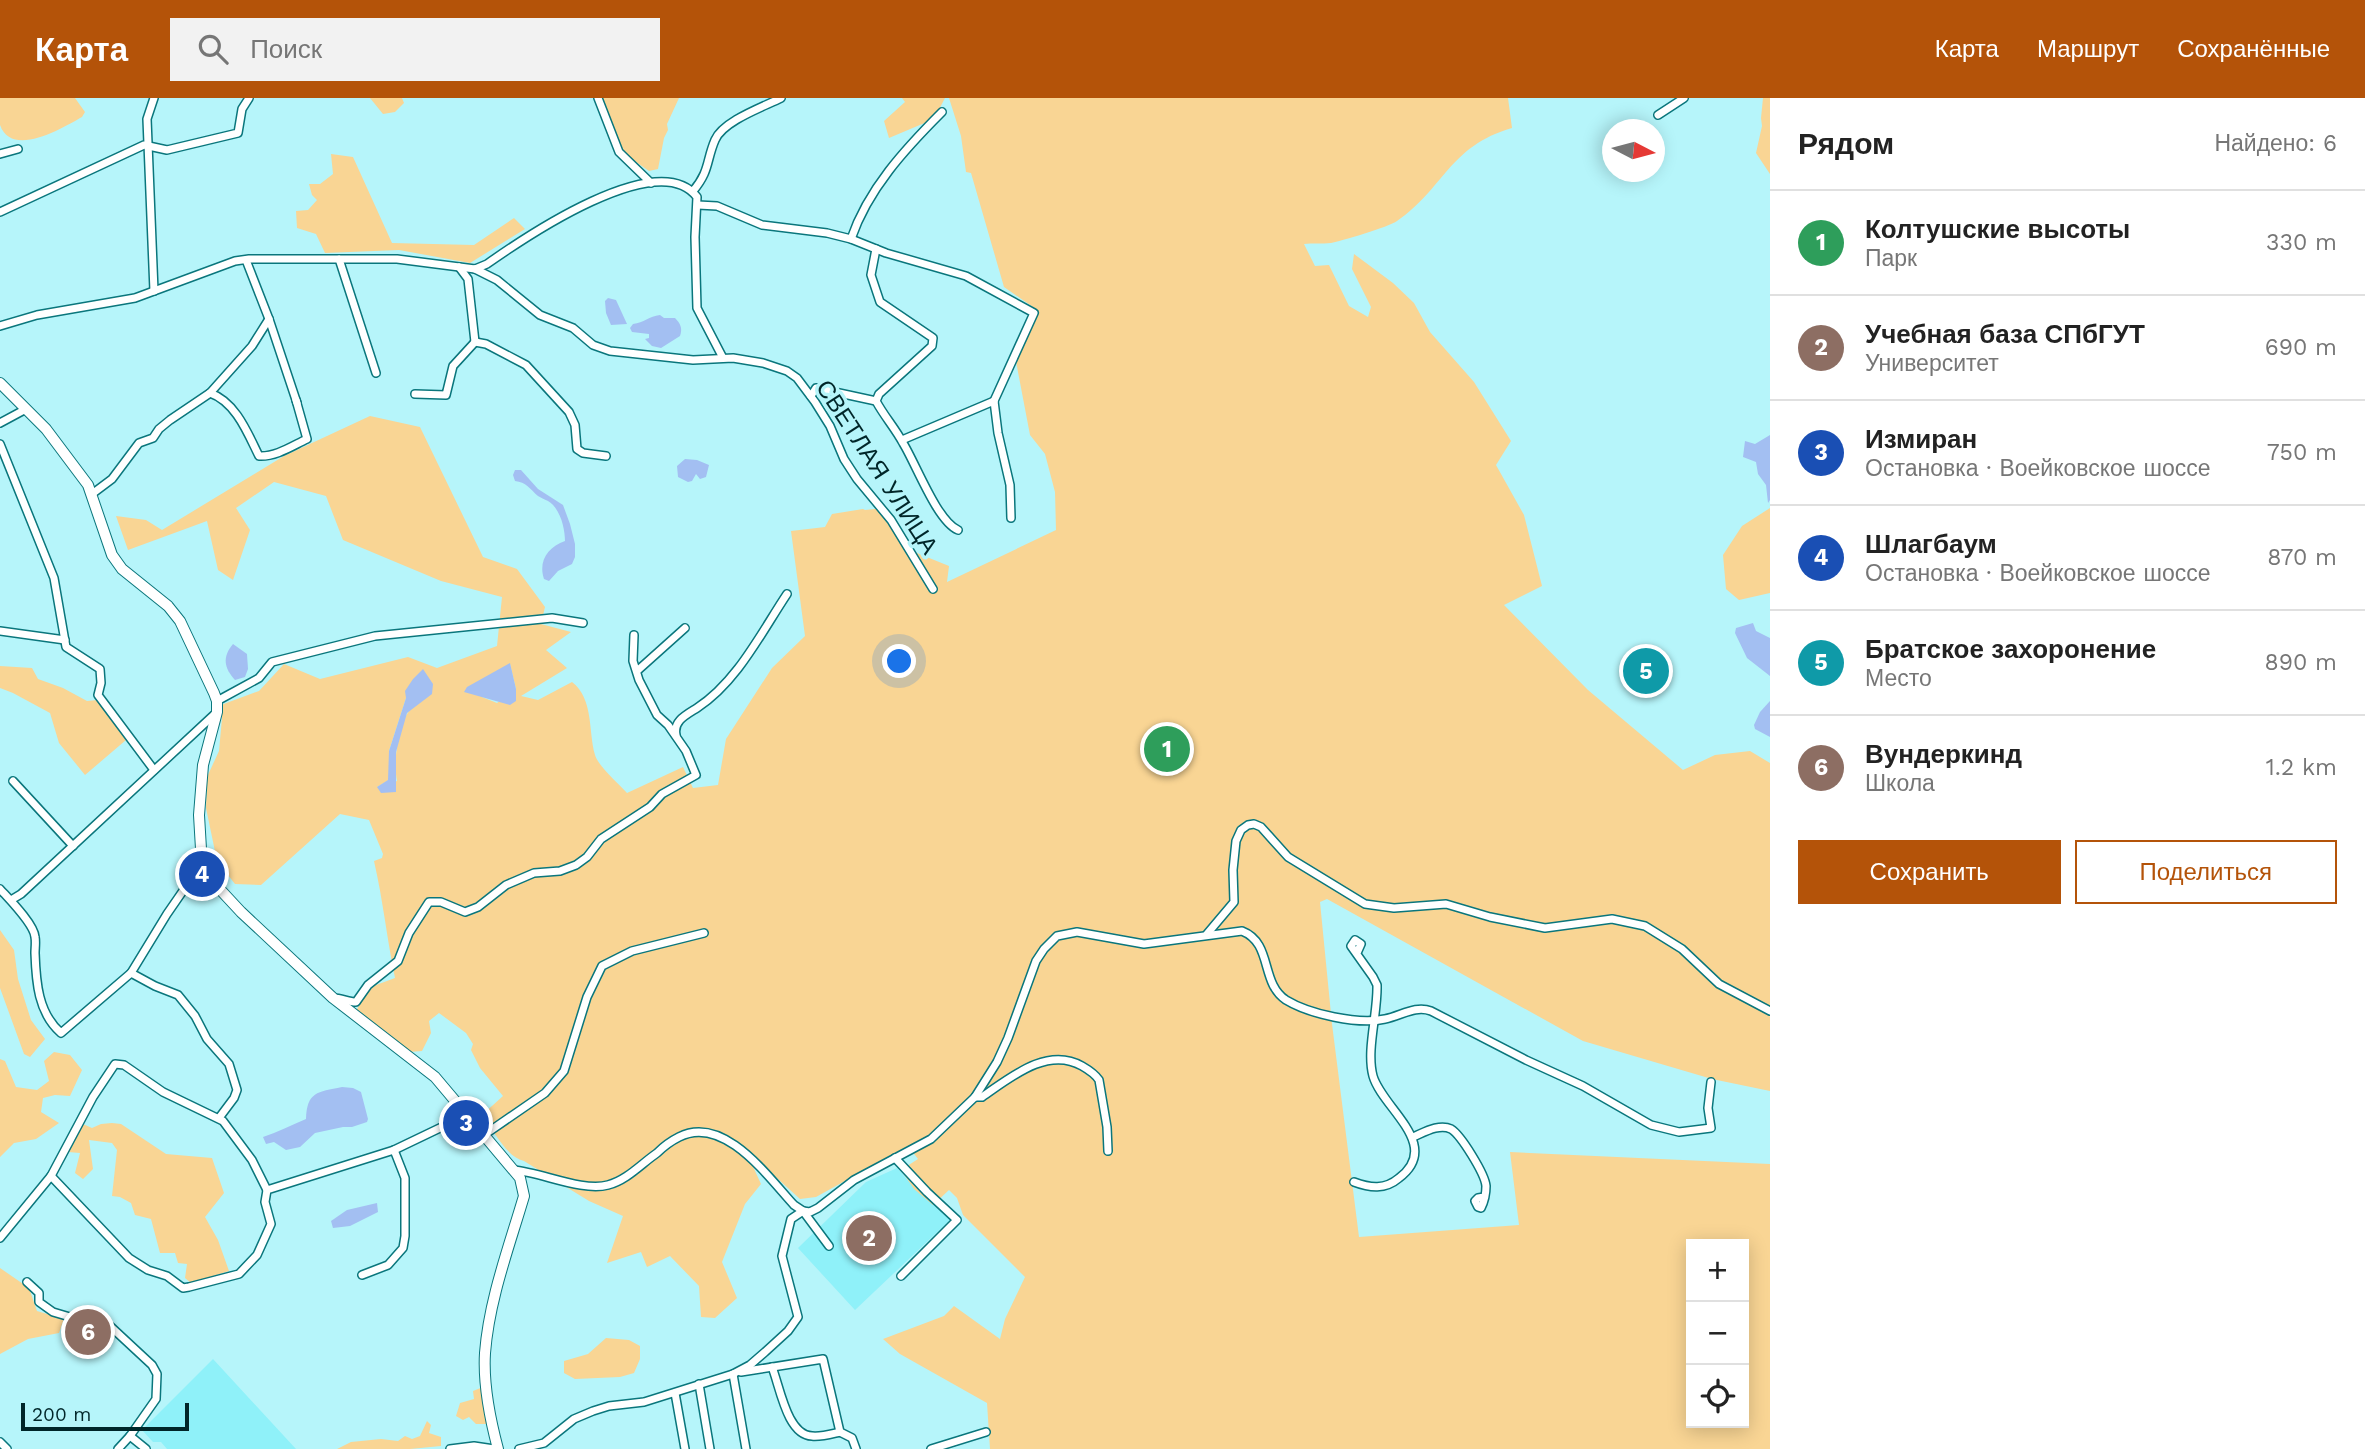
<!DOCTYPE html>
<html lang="ru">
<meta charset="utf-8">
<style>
:root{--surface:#fff;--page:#f2f2f2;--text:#222;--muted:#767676;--line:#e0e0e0;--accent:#b45309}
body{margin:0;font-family:"Work Sans",sans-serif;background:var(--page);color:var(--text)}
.controls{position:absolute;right:21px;bottom:21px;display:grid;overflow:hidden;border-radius:0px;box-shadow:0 4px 18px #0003}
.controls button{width:63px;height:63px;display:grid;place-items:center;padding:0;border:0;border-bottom:2px solid var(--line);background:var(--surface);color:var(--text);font:35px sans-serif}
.compass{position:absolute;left:1602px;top:21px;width:63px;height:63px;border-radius:50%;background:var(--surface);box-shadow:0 4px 18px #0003;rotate:96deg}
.scale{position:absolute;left:21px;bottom:18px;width:168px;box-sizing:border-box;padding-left:7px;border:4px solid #002629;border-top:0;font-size:19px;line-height:24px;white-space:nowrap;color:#002629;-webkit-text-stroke:5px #b6f5fa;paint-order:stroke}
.you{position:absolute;left:900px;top:564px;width:24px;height:24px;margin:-18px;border:5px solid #fff;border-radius:50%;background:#1a73e8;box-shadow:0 0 0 10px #1a73e833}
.badge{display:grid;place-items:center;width:46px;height:46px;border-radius:50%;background:var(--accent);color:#fff;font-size:23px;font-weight:700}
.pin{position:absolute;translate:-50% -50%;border:4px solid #fff;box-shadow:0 2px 7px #0006}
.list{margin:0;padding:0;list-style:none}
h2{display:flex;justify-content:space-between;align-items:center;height:91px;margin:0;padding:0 28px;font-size:30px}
h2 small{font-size:23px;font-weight:400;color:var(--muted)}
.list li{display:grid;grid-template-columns:46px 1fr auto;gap:21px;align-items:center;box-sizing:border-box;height:105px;padding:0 28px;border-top:2px solid var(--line)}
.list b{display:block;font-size:26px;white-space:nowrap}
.list p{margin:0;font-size:23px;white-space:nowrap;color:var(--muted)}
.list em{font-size:23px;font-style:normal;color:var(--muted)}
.actions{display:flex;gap:14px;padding:21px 28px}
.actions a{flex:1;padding:16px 0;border:2px solid var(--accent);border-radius:0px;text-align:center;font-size:24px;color:var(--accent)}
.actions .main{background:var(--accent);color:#fff}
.icon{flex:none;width:38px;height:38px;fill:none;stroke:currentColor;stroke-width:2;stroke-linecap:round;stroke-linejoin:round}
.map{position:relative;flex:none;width:1770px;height:1351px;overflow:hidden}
header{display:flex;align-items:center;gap:42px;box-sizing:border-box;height:98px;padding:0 35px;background:var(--accent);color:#fff}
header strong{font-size:33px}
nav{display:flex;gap:38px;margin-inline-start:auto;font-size:24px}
.search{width:490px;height:63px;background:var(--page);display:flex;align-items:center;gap:18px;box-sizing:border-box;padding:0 24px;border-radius:0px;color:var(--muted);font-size:26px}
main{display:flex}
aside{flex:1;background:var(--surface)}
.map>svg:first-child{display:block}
.built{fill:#8ff1f9}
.green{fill:#f9d594;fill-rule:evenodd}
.water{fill:#a3bff2}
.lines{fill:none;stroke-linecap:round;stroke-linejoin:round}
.street-casing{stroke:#0a767c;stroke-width:10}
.secondary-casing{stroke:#0a767c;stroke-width:12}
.street{stroke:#fff;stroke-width:7}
.secondary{stroke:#fff;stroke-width:10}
.labels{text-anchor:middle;stroke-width:7;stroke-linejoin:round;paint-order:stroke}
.street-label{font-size:24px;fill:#002629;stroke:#b6f5fa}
</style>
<header>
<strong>Карта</strong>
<div class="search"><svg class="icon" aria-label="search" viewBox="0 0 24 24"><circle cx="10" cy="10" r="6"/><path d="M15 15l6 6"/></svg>Поиск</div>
<nav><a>Карта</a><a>Маршрут</a><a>Сохранённые</a></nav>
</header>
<main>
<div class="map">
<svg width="1770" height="1351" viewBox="0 0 1770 1351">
<rect width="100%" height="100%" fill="#b6f5fa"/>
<g class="built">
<polygon points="897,1070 917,1092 950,1122 855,1212 798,1150 866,1084"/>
<polygon points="213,1261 296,1351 167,1351 161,1344 153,1344 142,1332"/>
</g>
<g class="green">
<path d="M0,0H75L85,14L82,19C64,29 12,61 0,27C0,20 0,8 0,0Z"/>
<polygon points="370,0 402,0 404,5 395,14 383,16"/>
<polygon points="597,0 679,0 667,26 668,32 664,40 658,71 649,73 623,55"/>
<polygon points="902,0 945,0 934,21 889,40 884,23 905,4"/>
<path d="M949,0H1508L1512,30C1449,48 1444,91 1397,123C1389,129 1341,143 1331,145C1322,146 1312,145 1304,146L1315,168L1329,167L1349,208L1368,219L1371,209L1352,171L1354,156L1393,185L1414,205L1430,234L1474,284L1511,343L1496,367L1524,417L1542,488L1504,507L1588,592L1683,672L1715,657L1750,653L1770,665V993L1712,981L1583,943L1327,801L1320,804L1332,926L1359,1139L1519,1127L1510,1054L1770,1066V1351H990L987,1305L900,1256L883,1241L944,1218L954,1208L1000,1241L1005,1221L1025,1179L963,1117L957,1100L949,1092L933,1107L914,1091L901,1072L918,1061L908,1048L816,1099L800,1101L745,1051L761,1086L745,1106L722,1164L737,1200L715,1220L701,1219L699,1188L670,1158L647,1169L641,1154L607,1165L623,1118L589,1103L524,1063C505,1058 494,1032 482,1017L503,998L480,970L471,952L473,946L466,935L439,915L429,923L431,935L422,953L409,954L355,915L368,890L395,880C387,841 383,802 374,763L382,760L383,756L369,722L340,716L261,787L235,786L217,763L206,710L207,679L219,653L222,620L221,607L259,593L284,566L320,581L408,559L437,570L497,548L502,499L441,483L343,442L326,398L274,384L236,410L250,432L233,482L218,472L207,423L128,452L116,418L146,422L162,432L284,358L370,318L420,329L483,459L517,471L545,509L541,526L571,534L546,552L567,570L521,598L538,602L572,584C594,601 588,633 595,657C598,668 619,686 627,695L683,669L693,690L718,687L726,641L772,570L805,538L791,433L825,429L832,416L863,411L865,412L884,410L912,453L949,468L947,484L1056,432L1055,394L1045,356L1030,337L1014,253L1033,209L1004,189L971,75L966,74L961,38ZM510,566L516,591L497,605L482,599ZM406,600L412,609C398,624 393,664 397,683L377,689L389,682V653ZM1691,1146H1744V1325H1691Z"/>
<polygon points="1763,0 1770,0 1770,76 1756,55 1762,28 1761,20"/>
<polygon points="331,56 353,59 392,145 474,147 514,120 525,131 470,165 399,152 325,155 316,136 297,130 296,113 308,112 317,102 312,97 309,86 320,86 333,76"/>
<polygon points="1770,410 1770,495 1739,502 1726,491 1723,457 1742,428"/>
<polygon points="0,568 32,570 38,581 63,590 87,603 98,602 126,642 85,677 59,645 50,615 13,595 0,590"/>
<polygon points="0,832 14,852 18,881 31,922 45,941 30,959 24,956 0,890"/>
<polygon points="54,954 70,957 82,972 70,998 55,997 43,1000 41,1014 59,1025 36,1041 14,1045 0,1059 0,961 5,963 16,989 37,992 49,983 44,963"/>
<polygon points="112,1025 121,1026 166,1056 212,1060 224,1095 205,1119 218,1142 229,1173 191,1185 185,1180 187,1166 178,1165 175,1155 160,1155 151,1121 135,1117 131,1105 120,1099 112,1098 117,1052 112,1045 89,1042 93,1071 83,1081 75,1075 80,1055 68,1054 78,1029 83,1026 92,1030 101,1026"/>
<polygon points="0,1170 29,1190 37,1213 64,1221 59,1235 28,1241 0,1256"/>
<polygon points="606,1240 629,1242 640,1248 640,1261 634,1275 620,1279 575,1281 564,1275 564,1263 588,1256"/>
<polygon points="483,1289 489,1316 486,1326 476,1326 469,1319 463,1322 456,1318 460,1305 474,1301 473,1293"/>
<polygon points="427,1323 431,1327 429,1335 441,1339 441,1348 410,1351 337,1351 351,1344 381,1341 398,1343 405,1338 412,1341 420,1338"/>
</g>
<g class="water">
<polygon points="608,200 616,202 627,226 611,227 606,215 605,203"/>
<path d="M660,217L664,220H675C680,225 683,230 680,238L661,250L652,248L645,241L649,240V236L632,234L630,230L633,226C644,225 649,218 660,217Z"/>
<polygon points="1770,337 1770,402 1768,405 1766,387 1758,376 1756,364 1743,359 1745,343 1755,346"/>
<polygon points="685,361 697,362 709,367 706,379 700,381 696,376 692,383 688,384 678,379 677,368"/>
<path d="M515,372H521L538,391L563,407L570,426L575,446V459L572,466L558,473L549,483L544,481C538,463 548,449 565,443C565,430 560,410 548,403C544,401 541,400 538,398C530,391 526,384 515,383L513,377Z"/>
<polygon points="1753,525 1756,533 1770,540 1770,578 1747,560 1735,535 1736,530"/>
<path d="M233,546L247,556L248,571L245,579L235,582C224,570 222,559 233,546Z"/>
<polygon points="510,565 516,591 516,603 510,607 464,594 467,589"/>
<polygon points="423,571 433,586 432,596 407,615 396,654 396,694 381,695 377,689 388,682 389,653 406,600 405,593 413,581"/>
<polygon points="1770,603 1770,639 1755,631 1754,627 1760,614"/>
<path d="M342,989L353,990L361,994L368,1021L367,1024L352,1029H343L315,1035L300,1049L286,1052L274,1044L266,1046L263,1039C278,1034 291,1027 306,1021C307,994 317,994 342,989Z"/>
<polygon points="377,1105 378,1114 350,1128 333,1130 331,1123 347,1112"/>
</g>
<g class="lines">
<defs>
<g id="street">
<polyline points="154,0 147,21 154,193"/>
<polyline points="598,0 619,54 651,85"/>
<polyline points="1658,17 1684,0"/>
<polyline points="0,56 18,51"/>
<path d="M693,93C710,73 706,63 715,42C723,23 763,9 781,0"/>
<polyline points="698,107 717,108 762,127 827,135 851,141 886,155 966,178 1034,215 994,303 998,335 1010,387 1011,420"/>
<polyline points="0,114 144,47 167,52 238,35 242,11 249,0"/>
<path d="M851,141C868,91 905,51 942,14"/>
<path d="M876,151L871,177L880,204L933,240L932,248L879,296L876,303C884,318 895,330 903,345C916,366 937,423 958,432"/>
<polyline points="339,161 376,275"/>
<polyline points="246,162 269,221 297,305"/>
<polyline points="459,169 468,181 475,244"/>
<polyline points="475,171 497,182 540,217 573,230 593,247 610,253 693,262 733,260 763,265 787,273 797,280 815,304 830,328 844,361 857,381 891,422 933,491"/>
<path d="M0,228L37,217L135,200L235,163L249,161H397L475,171L487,166C524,140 658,48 697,99L695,139L697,210L723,260"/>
<polyline points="475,244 486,246 526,267 569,314 575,327 577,351 583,355 606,358"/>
<path d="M210,295C236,304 248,336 259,358C276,359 292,348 307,341L296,302"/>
<polyline points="415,296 446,297 453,268 475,244"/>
<polyline points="811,298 816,290 876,303"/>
<polyline points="0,325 26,311"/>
<polyline points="902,342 994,303"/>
<polyline points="0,346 54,480 66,549 100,571 101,585 98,597 154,672"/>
<polyline points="92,396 112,381 139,345 153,340 159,331 170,322 210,295 252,248 269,221"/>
<polyline points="0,533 65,542"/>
<polyline points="637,573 685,530"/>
<polyline points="217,603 259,580 272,564 375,538 552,520 583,525"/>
<path d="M676,637C673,623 686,617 697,610C737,584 761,535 787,496"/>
<polyline points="13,683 73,748"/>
<path d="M0,791C9,801 34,826 35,839C36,844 35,850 35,855C36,884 38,915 61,935L131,875L167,816L196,774L206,768"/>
<polyline points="11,802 21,796 217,614"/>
<polyline points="1207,836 1234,804 1233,772 1236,743 1241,732 1248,727 1254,726 1261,729 1288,759 1365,806 1394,810 1446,806 1490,819 1545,830 1612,821 1645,828 1682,851 1719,886 1770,913"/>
<polyline points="131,875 155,888 178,897 195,918 207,941 229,966 237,992 234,1000 219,1020"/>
<path d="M333,900C342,900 348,904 356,904L368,887L398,863L409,835L429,804H441L465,814L478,809L506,787L534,775L560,773L576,767L587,759L601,741L650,709L662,696L696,677L686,653L668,627L657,617L639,582L633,563L634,537"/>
<path d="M975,999H982C1010,980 1047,948 1082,968C1089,972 1095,976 1099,982L1107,1029L1108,1053"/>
<polyline points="484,1037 545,995 564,973 587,899 602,868 632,853 704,835"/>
<path d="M1413,1039C1423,1035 1439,1025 1451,1031C1461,1037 1485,1076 1486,1088C1486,1094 1484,1104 1481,1110L1478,1109L1475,1103L1478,1100L1484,1099"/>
<polyline points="895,1060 927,1094 957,1122 901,1178"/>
<path d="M513,1072C541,1074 582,1094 608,1087C627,1082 641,1066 657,1055C663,1049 671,1043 679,1039C724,1016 768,1079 794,1107L803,1113L829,1148"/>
<polyline points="51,1078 93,999 115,966 124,967 163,994 223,1023 252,1062 267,1092"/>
<path d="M1354,1084C1370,1090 1385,1092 1399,1080C1443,1047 1382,1010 1373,978C1366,952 1378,915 1377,887L1373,879L1351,848L1355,842L1361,846L1357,855"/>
<polyline points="0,1140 51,1078 129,1160 148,1172 167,1178 183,1190 189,1189 239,1176 257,1157 271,1126 265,1104 267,1092 394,1052 467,1017"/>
<polyline points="362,1177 388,1167 403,1150 405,1138 405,1080 394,1052"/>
<polyline points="27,1184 39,1195 39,1204 53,1214 97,1227 110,1228 152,1267 157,1276 156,1301 130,1338 118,1351"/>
<path d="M772,1269C780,1289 787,1337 812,1338C821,1339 831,1336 840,1334"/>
<polyline points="741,1274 823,1261 840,1334 852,1340 856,1351"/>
<polyline points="733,1276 746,1351"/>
<polyline points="699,1286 710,1351"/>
<polyline points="675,1295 685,1351"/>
<polyline points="130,1338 146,1351"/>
<polyline points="0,1344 7,1351"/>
<polyline points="450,1351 474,1348 494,1351"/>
<path d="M519,1351L544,1345L574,1321L593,1313L609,1308L644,1304L733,1276L750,1267L765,1254L788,1233L798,1219L782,1158L791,1121L803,1113L810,1114L818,1110L854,1082L931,1041L975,999L997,964L1008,940L1036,863L1044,851L1057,838L1077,834L1144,846L1242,833C1273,845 1260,885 1286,902C1309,916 1358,927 1385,921C1401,918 1415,907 1431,913L1526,962L1583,988L1651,1027L1679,1034L1711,1030L1708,1010L1711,984"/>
<polyline points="931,1351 986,1334"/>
</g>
<path id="secondary" d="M0,285L46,331L88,387L112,457L122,471L168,508L180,523L214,595L217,603V614L203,667L199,717L201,751L206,768L214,785L241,814L333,900L435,979L520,1080L524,1098C509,1149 489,1202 485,1255C483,1287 490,1321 498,1351"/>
</defs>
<use href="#street" class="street-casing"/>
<use href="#secondary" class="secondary-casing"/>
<use href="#street" class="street"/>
<use href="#secondary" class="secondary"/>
</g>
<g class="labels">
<g class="street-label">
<text transform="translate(877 369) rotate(57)" y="8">СВЕТЛАЯ УЛИЦА</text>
</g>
</g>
</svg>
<div class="controls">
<button>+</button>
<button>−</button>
<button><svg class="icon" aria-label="locate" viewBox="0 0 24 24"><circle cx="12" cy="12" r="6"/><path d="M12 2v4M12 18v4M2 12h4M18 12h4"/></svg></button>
</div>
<svg class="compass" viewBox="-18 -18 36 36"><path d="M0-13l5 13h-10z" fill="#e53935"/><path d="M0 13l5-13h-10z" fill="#767676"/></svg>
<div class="scale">200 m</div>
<div class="you"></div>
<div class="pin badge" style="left:1167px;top:651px;background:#2e9e5b">1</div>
<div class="pin badge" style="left:869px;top:1140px;background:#8d6e63">2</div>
<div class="pin badge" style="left:466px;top:1025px;background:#1a4fb4">3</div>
<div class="pin badge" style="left:202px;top:776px;background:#1a4fb4">4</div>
<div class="pin badge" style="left:1646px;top:573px;background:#0f9aa8">5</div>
<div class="pin badge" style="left:88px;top:1234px;background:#8d6e63">6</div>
</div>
<aside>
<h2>Рядом<small>Найдено: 6</small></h2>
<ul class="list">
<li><span class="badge" style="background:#2e9e5b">1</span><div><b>Колтушские высоты</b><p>Парк</p></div><em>330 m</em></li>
<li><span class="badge" style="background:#8d6e63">2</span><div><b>Учебная база СПбГУТ</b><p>Университет</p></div><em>690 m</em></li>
<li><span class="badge" style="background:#1a4fb4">3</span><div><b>Измиран</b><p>Остановка · Воейковское шоссе</p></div><em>750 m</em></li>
<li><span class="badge" style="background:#1a4fb4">4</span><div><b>Шлагбаум</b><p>Остановка · Воейковское шоссе</p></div><em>870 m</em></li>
<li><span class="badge" style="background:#0f9aa8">5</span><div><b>Братское захоронение</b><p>Место</p></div><em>890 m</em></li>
<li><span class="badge" style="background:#8d6e63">6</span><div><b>Вундеркинд</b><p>Школа</p></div><em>1.2 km</em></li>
</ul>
<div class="actions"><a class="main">Сохранить</a><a>Поделиться</a></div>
</aside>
</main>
